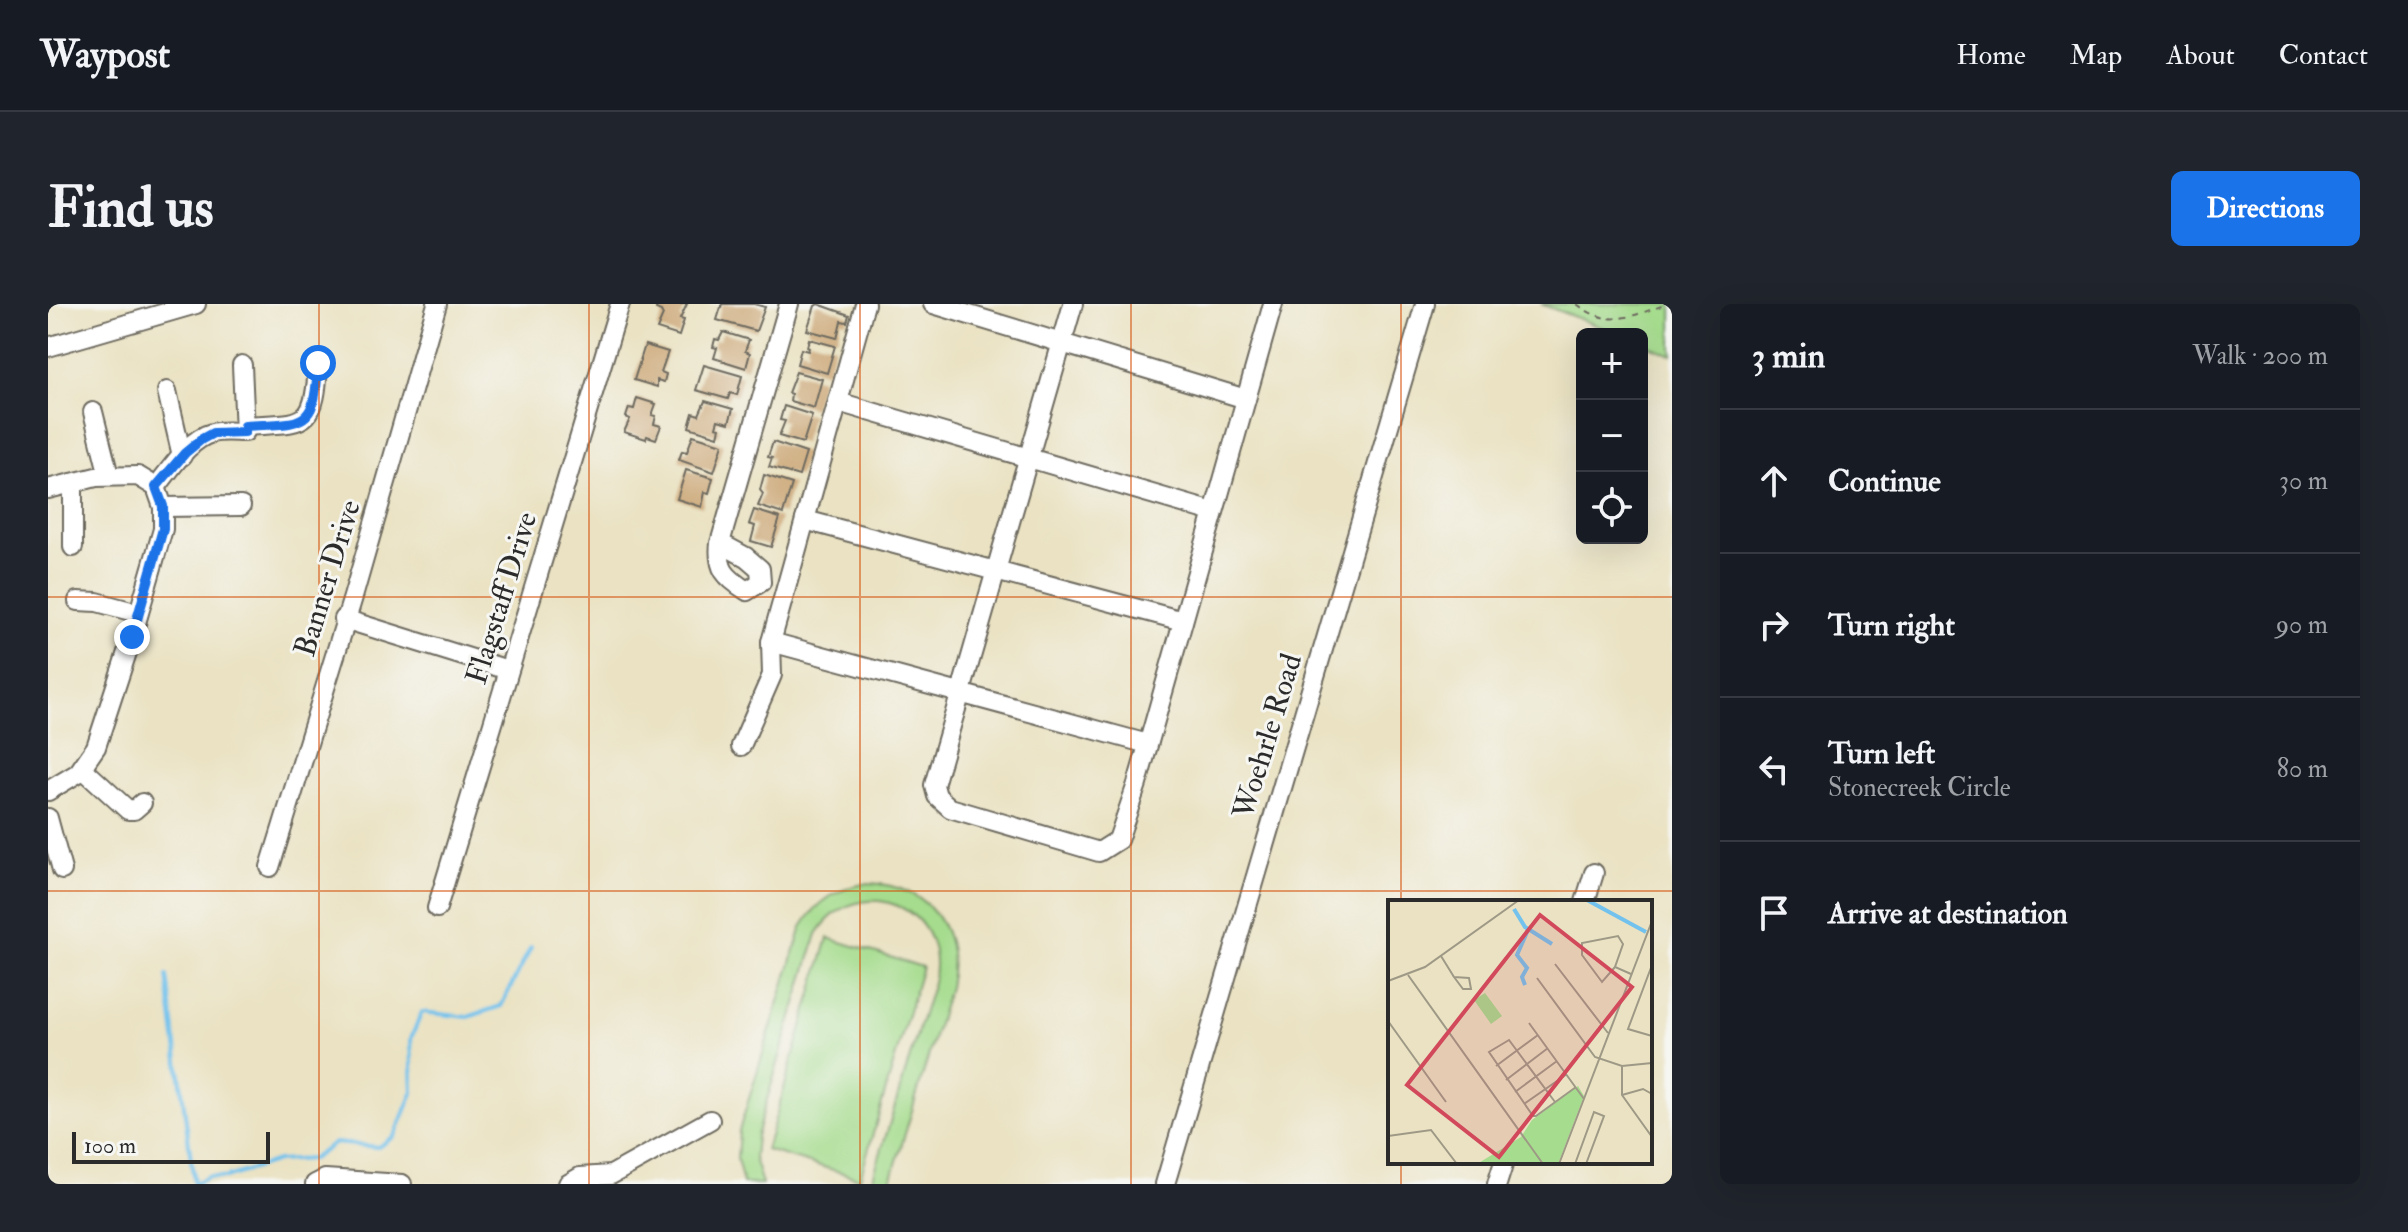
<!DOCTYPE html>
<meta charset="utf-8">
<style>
:root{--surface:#171b24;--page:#20242c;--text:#f1f3f6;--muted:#9ea1a6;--line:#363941;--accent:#1a73e8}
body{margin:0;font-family:"IM FELL Double Pica",serif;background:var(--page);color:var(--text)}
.controls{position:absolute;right:24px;top:24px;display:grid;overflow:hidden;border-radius:12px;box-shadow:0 8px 32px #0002}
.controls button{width:72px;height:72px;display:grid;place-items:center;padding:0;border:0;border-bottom:2px solid var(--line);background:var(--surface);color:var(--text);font:40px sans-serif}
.scale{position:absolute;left:24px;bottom:20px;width:198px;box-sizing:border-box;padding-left:8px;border:4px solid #2b2b2b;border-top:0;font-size:22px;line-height:28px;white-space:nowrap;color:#2b2b2b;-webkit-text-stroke:6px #f6f6f2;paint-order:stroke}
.stop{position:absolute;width:24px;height:24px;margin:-18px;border:6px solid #1a73e8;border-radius:50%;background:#fff}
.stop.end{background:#1a73e8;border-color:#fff;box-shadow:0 2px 8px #0008}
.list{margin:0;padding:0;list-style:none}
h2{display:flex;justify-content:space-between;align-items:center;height:104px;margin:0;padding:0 32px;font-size:34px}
h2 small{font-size:26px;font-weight:400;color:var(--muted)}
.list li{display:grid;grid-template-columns:52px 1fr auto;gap:24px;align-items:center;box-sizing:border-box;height:144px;padding:0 32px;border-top:2px solid var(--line)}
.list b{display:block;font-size:30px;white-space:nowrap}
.list p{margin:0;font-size:26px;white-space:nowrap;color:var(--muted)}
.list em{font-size:26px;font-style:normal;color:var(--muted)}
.icon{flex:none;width:44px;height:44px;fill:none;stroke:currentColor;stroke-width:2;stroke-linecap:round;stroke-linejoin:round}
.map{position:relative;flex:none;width:1624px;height:880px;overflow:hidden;border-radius:12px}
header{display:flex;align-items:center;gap:48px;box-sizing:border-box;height:112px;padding:0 40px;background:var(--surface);border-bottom:2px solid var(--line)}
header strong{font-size:38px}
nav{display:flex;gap:44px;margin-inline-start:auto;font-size:28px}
.intro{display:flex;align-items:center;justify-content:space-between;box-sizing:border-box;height:192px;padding:0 48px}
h1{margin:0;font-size:56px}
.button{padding:20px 36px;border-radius:12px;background:var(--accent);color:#fff;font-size:28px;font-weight:700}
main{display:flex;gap:48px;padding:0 48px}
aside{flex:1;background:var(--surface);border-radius:12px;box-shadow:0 8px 32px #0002}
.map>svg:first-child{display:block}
.green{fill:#a5dc8d;stroke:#68845c;stroke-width:2}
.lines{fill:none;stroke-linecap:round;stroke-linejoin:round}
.stream{stroke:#72c2ed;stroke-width:4}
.building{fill:#ceab7d}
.minor-casing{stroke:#6e6b60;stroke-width:22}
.path{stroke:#6e6b60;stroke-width:2;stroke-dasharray:6 6;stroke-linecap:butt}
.minor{stroke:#fff;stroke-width:18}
.route{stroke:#1a73e8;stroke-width:10}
.grid{fill:none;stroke:#d5540f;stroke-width:2;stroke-opacity:0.55}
.labels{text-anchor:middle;stroke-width:6;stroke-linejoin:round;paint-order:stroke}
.street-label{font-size:30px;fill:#2b2b2b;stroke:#f6f6f2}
.inset-river{fill:none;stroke:#72c2ed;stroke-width:4}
.inset-road{fill:none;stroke:#9e9986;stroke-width:2}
.view{fill:#d1495b;fill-opacity:0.15;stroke:#d1495b;stroke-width:4}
.inset-edge{fill:none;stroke:#2b2b2b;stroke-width:4}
</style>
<header>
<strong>Waypost</strong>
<nav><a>Home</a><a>Map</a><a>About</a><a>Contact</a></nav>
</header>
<div class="intro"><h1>Find us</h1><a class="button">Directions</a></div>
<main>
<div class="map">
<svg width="1624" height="880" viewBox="0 0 1624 880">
<rect width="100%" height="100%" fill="#f6f6f2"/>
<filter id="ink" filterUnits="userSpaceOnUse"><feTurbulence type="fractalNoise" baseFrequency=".0125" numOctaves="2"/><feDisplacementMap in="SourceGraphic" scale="16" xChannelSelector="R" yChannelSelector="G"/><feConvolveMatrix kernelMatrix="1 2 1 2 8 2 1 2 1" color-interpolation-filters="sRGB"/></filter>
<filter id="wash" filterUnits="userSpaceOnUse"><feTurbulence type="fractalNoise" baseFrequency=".006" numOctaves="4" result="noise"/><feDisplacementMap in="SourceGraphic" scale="32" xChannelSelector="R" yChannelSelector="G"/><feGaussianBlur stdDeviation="1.8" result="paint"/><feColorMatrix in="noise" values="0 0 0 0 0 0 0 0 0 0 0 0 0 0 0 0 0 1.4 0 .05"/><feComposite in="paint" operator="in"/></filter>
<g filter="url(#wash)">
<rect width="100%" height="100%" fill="#eae2c2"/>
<g class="green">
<polygon points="1493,0 1624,0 1624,51 1594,39 1594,30 1571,30"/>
<path d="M821,579C880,582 913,625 901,683L842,880H823L885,678C902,603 810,565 769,630L708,832L706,854L714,880H695L689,855L691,827L754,623C770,596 790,584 821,579Z"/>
<polygon points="780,634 874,663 812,874 718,846"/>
</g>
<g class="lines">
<g class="stream">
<polyline points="119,672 146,879"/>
<polyline points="146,880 160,873 177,874 229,857 264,855 287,839 330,843 347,832 365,789 363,734 374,708 420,713 453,702 483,643"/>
</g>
</g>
<g id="blocks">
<g class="building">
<polygon points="609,0 639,0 632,15 636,16 631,32 609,25 615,11 613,7 608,5"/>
<polygon points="674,0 706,0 717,3 708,27 669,16"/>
<polygon points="770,0 801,11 799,18 793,17 789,34 759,26 767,2"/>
<polygon points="675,28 701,36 697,47 702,49 698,64 666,54 669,44 665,43 667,35 671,36"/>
<polygon points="761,35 787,42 779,69 749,60 753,45 760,47 761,44 759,43"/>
<polygon points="597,41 620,48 613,68 618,70 616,78 609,76 609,83 586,76"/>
<polygon points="656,61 694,72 689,91 682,89 680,95 648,86"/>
<polygon points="748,68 774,75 766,104 742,97 743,90 740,89"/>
<polygon points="589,94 608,100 604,111 608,112 606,120 613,122 608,135 599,132 598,135 576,128 582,115 578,113 581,104 586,105"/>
<polygon points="657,97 685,105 681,119 670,116 668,123 672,124 670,132 641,123 645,109 651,111"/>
<polygon points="736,102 764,111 755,139 731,132 737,117 732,116"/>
<polygon points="645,131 675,140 666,168 631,156 634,147 639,148"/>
<polygon points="725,138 758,149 751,172 721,163 724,154 720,153"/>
<polygon points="638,166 665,174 661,189 657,188 654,203 629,195"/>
<polygon points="716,171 744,180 735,210 710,202 715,190 712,186"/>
<polygon points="706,206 732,214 723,243 703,237 707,222 701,220"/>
</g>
</g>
</g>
<g filter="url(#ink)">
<use href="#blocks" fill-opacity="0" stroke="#6e6b60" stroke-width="2"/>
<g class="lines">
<defs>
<g id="minor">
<polyline points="885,0 1198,95"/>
<polyline points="1025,0 886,481 889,492 902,504 1051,548 1070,536 1089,480 1225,0"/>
<polyline points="0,43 148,0"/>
<polyline points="119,87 134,152"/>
<polyline points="790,98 1165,208"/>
<polyline points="45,108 61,172"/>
<path d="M197,122C257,118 267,126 270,59"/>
<polyline points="25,179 25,243"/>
<path d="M108,183C123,165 141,135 164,129C174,126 187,128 197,128L194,61"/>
<polyline points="0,185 48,173 90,172 108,183 115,203 115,225 84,333 48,443 30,469 0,487"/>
<polyline points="115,203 193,202"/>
<polyline points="757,216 1135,317"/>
<path d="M672,239L698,253L712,265L713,278L699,287C677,273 669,265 672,239L741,0"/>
<polyline points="30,297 49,298 90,309"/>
<polyline points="296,315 460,366"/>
<polyline points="723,338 1100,440"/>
<polyline points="693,442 724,371 723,338 817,0"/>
<polyline points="34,464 80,506 86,506 94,499"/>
<polyline points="0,514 14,566"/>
<polyline points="222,563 305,293 389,0"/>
<polyline points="1537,598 1546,569"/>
<polyline points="389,604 572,0"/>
<polyline points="267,880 277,875 354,880"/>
<polyline points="520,880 532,873 563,871 662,816"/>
<polyline points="1117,880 1377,0"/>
<polyline points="1449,880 1456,858"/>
</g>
</defs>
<use href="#minor" class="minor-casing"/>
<path class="path" d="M1529,0C1562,26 1584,11 1620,0"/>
<use href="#minor" class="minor"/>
</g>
</g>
<g class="lines" filter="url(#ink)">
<path class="route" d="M84,333L115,225V202L108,183L137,149L154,135L165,129L197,128V122C257,118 267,126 270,59"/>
</g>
<path class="grid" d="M271,0V880M541,0V880M812,0V880M1083,0V880M1353,0V598M0,293H1624M0,587H1624M1353,858V880"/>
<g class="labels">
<g class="street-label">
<text transform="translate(279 274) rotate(-73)" y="10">Banner Drive</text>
<text transform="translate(453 294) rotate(-73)" y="10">Flagstaff Drive</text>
<text transform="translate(1219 432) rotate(-73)" y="10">Woehrle Road</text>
</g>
</g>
<g transform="translate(1340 596)">
<rect width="264" height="264" fill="#eae2c2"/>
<path d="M97,93L114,116L103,124L86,100ZM190,186L196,196L170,264H89L133,237L144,220Z" fill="#a5dc8d"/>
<path class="inset-river" d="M199,0L258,32M126,9L137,27L164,44M137,85L134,77L139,68L129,55L140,30"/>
<path class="inset-road" d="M53,56L66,77M167,64L220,133M264,65L240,129L264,136M227,67L214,82L194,55V43L230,36L235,44L227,67L243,74M20,75L155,264M66,77L81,78L83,89H75ZM149,78L207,157L234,166L264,163M0,81L37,67L131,0M0,121L58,202M141,123L196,199M108,166L150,135M234,166V195L264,237M118,180L160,148M127,192L169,161M234,195L255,189L264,194M167,202L121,140L101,152L145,216H148L188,187M136,204L179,174M0,236L43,230L69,264M171,264L264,21M187,264L206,212L216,216L198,264"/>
<path class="view" d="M152,15L244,87L111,257L19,185Z"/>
<rect width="264" height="264" class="inset-edge"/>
</g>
</svg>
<div class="controls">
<button>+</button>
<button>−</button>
<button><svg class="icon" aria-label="locate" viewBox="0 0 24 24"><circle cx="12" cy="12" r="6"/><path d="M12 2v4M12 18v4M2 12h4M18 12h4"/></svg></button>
</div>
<div class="scale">100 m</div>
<div class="stop" style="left:270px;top:59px"></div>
<div class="stop end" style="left:84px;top:333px"></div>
</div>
<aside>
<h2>3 min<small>Walk · 200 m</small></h2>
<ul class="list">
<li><svg class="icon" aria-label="ahead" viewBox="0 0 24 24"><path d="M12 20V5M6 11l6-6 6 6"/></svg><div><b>Continue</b></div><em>30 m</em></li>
<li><svg class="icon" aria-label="right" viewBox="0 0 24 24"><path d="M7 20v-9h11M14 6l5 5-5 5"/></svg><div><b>Turn right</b></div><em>90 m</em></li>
<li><svg class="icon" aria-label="left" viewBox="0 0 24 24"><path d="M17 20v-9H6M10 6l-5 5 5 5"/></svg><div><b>Turn left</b><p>Stonecreek Circle</p></div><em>80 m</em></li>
<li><svg class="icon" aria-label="arrive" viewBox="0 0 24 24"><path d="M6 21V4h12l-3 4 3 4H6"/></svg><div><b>Arrive at destination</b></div></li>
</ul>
</aside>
</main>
